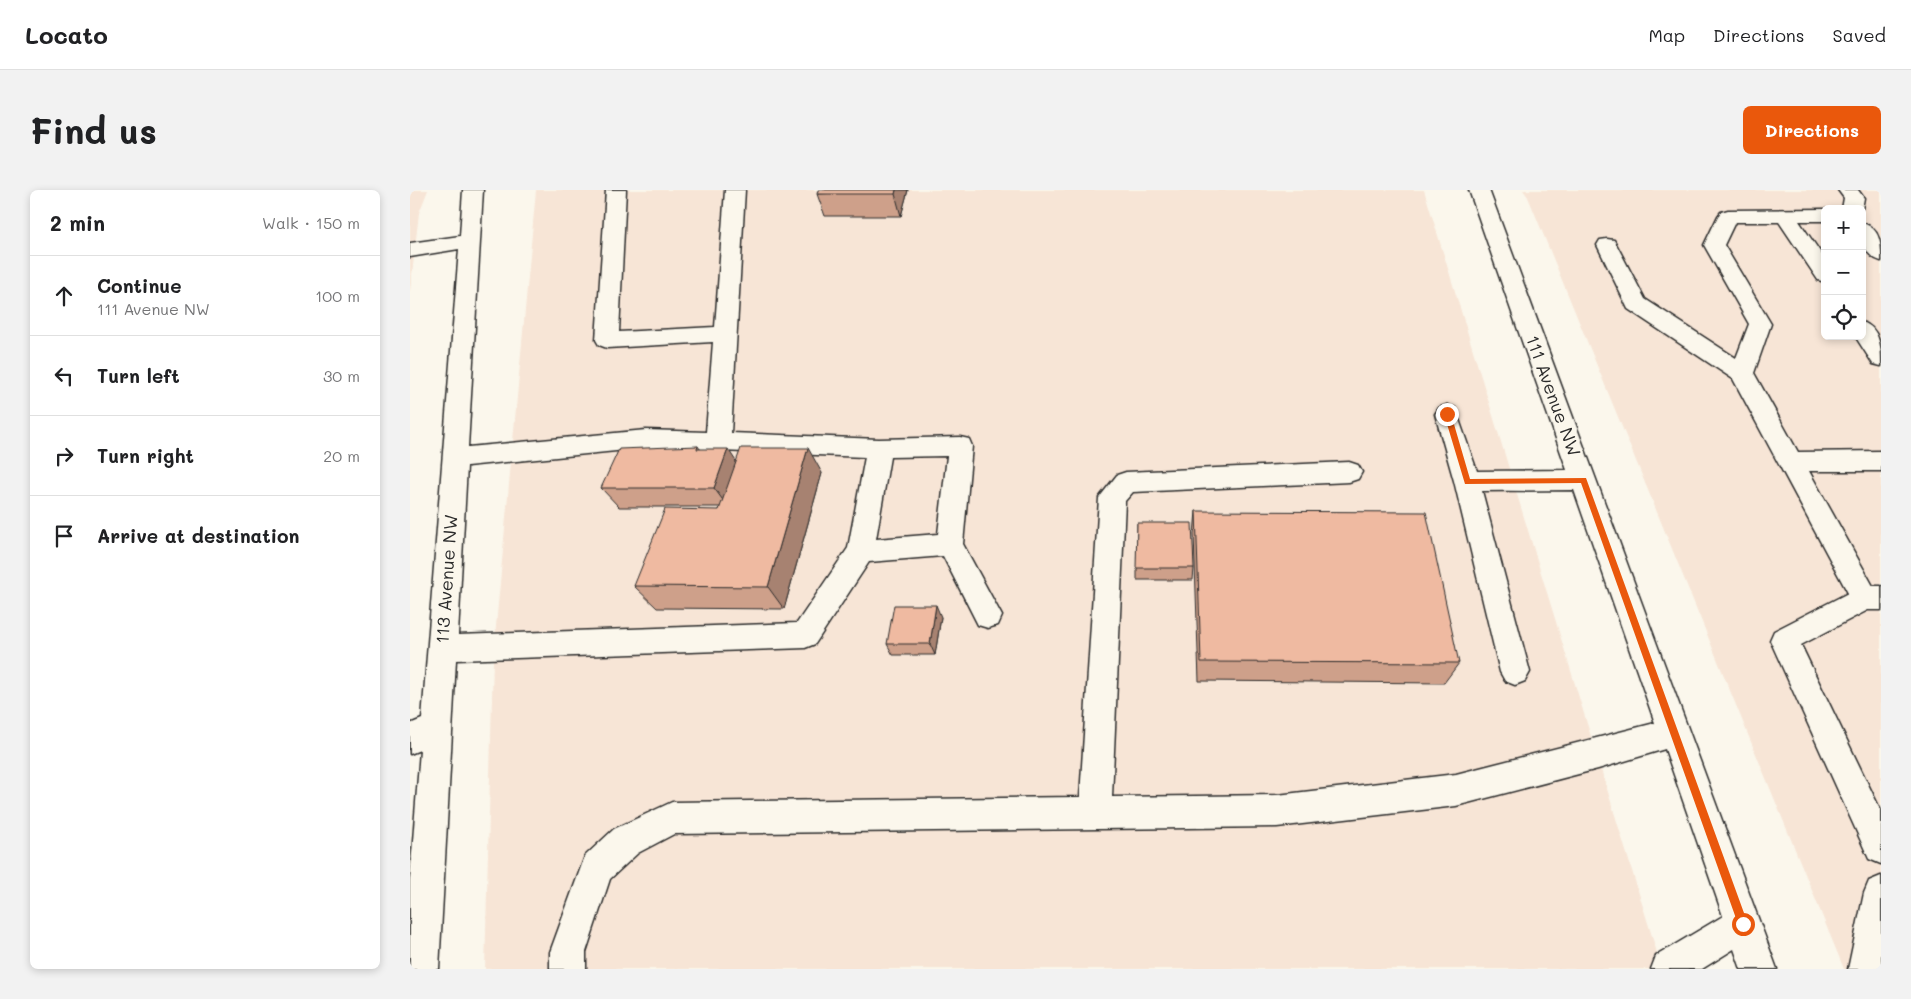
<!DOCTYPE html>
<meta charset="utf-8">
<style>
:root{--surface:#fff;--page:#f2f2f2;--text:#202124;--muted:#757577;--line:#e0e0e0;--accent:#ea580c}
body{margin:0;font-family:Mali,sans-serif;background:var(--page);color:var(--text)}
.controls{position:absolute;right:15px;top:15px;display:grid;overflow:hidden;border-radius:8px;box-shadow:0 2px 8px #0003}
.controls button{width:45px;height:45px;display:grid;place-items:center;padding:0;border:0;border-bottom:1px solid var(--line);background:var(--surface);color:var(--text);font:25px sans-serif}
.stop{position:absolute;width:15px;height:15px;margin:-11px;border:4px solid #ea580c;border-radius:50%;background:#fff}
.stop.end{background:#ea580c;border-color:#fff;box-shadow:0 1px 5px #0008}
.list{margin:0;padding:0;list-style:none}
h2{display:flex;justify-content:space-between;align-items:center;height:65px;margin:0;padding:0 20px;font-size:21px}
h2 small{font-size:16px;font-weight:400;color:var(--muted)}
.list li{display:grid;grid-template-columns:32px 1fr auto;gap:15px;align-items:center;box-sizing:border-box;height:80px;padding:0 20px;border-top:1px solid var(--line)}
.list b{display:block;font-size:19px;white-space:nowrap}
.list p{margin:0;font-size:16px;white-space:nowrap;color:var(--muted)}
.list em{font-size:16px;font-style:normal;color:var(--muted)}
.icon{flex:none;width:28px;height:28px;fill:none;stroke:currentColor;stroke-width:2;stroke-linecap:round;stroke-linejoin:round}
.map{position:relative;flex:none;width:1471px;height:779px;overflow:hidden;border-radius:8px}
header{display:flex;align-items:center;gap:30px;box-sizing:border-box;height:70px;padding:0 25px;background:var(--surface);border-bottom:1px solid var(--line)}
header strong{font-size:24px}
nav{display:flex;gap:28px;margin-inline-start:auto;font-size:18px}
.intro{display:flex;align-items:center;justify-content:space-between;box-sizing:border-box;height:120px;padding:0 30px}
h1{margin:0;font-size:35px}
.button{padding:12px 22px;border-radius:8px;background:var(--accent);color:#fff;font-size:18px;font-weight:700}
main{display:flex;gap:30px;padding:0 30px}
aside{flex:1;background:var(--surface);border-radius:8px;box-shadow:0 2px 8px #0003}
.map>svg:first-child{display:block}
.built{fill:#f7e5d6;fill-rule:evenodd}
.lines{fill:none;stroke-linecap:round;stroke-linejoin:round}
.minor-casing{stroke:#2b2b2b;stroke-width:3}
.minor{fill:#fbf7ec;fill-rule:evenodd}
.wall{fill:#cea08a;stroke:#2b2b2b}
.shaded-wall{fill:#a78271;stroke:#2b2b2b}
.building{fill:#efbaa1;stroke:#2b2b2b}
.route{fill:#ea580c}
.labels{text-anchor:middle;stroke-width:4;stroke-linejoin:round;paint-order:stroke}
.street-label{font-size:18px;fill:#2b2b2b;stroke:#fbf7ec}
</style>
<header>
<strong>Locato</strong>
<nav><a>Map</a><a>Directions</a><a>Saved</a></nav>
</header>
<div class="intro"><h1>Find us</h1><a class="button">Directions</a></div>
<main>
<aside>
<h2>2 min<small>Walk · 150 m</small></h2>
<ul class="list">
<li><svg class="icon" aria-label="ahead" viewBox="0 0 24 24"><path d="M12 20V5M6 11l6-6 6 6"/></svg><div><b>Continue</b><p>111 Avenue NW</p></div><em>100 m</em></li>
<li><svg class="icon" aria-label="left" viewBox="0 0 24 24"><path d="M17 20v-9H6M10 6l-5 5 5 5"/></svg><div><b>Turn left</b></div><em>30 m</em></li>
<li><svg class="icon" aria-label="right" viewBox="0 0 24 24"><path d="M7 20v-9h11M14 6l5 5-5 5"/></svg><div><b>Turn right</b></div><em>20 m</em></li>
<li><svg class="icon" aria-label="arrive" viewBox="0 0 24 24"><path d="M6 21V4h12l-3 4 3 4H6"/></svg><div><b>Arrive at destination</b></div></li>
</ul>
</aside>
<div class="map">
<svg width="1471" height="779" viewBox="0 0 1471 779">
<rect width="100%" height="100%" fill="#fbf7ec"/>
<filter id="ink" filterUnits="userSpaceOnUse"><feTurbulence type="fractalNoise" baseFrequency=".02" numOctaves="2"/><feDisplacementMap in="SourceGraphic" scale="10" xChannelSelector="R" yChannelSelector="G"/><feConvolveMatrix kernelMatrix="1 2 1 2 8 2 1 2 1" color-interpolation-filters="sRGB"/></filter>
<g filter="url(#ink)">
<g class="built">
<polygon points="0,0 18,0 9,23 0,102"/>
<polygon points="126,0 1014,0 1252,779 75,779 83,469"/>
<path d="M1113,0H1471V779H1434L1118,7ZM1415,19H1452V146H1415Z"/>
</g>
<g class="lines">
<defs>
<g id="minor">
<path d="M53,0H73L58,257L236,240L296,242L303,152L197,158L189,155L186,150L196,0H216L209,142L305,137L315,0H335L321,243L469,249L550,247L559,249L562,256L553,354L592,426L588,435L578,438L568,435L533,366L459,372L405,454L395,458L46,470L29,779H0V690L10,560L0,564V534L12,529L49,59L0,67V53L50,46ZM236,258L455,267L438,358L387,433L48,445L57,276ZM537,266L528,344L466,349L480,267Z"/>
<polygon points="1059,0 1079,0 1367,779 1331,779 1324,759 1292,779 1241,779 1246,766 1313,726 1255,559 1188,579 1046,616 867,637 264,644 228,663 200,689 176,762 176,779 140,779 140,762 175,666 204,639 262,612 670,607 689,308 707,285 716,282 939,272 948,275 952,282 948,289 939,292 723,302 715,311 702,607 867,605 1046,584 1245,533 1164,300 1072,301 1120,482 1115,491 1105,495 1095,491 1090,482 1044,291 1025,224 1029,218 1037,215 1045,218 1067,281 1157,280"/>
<polygon points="1428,0 1448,0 1454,8 1452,19 1432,19 1434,8"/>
<polygon points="1415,19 1415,31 1389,31 1415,69 1415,92 1408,90 1369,32 1325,32 1314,55 1361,134 1344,183 1388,262 1471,261 1471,281 1399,281 1463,396 1471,396 1471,420 1458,420 1391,455 1471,621 1471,674 1459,669 1360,450 1364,441 1438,403 1323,189 1218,119 1187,55 1190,50 1197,49 1204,50 1235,109 1326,168 1339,134 1294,55 1308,26 1311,22 1318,20"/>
<path d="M1452,33C1471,38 1471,55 1471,71C1453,66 1452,49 1452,33Z"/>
<path d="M1452,132C1471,138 1471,159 1471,176L1463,174L1445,146H1452Z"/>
<polygon points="1471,686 1471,779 1438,779 1454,703 1459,691"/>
</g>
</defs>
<use href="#minor" class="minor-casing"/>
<use href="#minor" class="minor"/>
</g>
<g class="wall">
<polygon points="498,0 491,26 415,26 407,4"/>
<polygon points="288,256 290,259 326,272 412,283 374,419 247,418 224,396 309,320 310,317 209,317 191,298"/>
<polygon points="786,321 1049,473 1034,493 789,491 784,344"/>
<polygon points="727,333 784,378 783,390 727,390"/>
<polygon points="531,427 525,465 483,465 477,454"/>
</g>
<g class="shaded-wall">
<polygon points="486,0 498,0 491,26 485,4"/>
<polygon points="398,258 412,283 374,419 358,397"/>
<polygon points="318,259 331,279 318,317 304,298"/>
<polygon points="526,415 531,427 525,465 520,454"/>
</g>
<g class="building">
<polygon points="408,0 486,0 485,4 407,4"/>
<polygon points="288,256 287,259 318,259 304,298 191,298 209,259"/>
<polygon points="331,258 398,258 358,397 224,396 255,319 309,320"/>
<polygon points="786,321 1016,322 1049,473 791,472"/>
<polygon points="727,333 782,333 784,378 726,378"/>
<polygon points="484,415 526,415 520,454 477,454"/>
</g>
</g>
<polygon class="route" points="1037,221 1041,224 1060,289 1176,288 1338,734 1337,738 1333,740 1329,738 1328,734 1171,293 1055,294 1034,224"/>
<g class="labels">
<g class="street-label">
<text transform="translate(1143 206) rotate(70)" y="6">111 Avenue NW</text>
<text transform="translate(37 389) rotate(-86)" y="6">113 Avenue NW</text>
</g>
</g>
</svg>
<div class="controls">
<button>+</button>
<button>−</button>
<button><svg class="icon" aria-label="locate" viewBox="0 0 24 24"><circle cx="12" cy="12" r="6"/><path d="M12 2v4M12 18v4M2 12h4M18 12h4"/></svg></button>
</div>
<div class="stop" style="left:1333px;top:734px"></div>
<div class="stop end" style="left:1037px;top:224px"></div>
</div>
</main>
